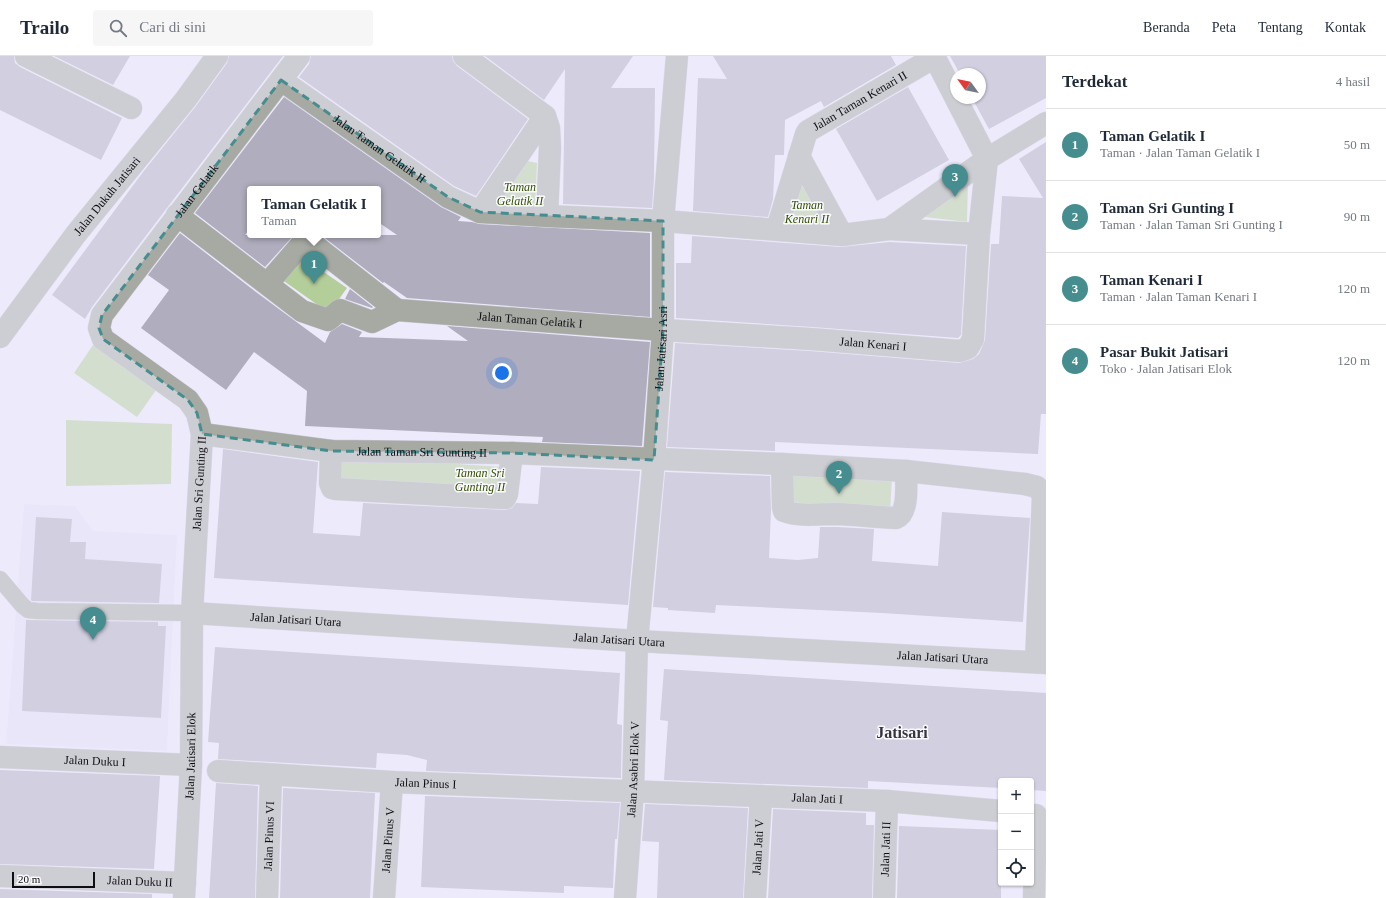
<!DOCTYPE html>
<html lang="id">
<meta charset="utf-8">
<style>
:root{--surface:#fff;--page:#f6f6f7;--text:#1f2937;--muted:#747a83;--line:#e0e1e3;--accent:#458d8f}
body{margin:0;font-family:"Times New Roman",serif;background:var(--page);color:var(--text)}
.controls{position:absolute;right:12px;bottom:12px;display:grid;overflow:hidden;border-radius:4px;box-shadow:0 1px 3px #0004}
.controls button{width:36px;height:36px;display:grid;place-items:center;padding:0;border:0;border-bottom:1px solid var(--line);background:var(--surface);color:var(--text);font:20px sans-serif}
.compass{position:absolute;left:950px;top:12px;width:36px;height:36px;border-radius:50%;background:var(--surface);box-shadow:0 1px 3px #0004;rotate:303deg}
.scale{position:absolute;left:12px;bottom:10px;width:83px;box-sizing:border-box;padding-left:4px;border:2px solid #0e0d12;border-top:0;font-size:11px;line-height:14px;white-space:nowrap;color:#0e0d12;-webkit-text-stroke:3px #fafafd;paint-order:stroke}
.you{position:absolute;left:502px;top:317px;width:14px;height:14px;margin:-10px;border:3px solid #fff;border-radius:50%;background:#1a73e8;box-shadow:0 0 0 6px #1a73e833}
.badge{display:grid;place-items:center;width:26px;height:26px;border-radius:50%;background:var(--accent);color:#fff;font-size:13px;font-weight:700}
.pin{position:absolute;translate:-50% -33px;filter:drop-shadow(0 1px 2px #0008)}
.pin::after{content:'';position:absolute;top:21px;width:14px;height:12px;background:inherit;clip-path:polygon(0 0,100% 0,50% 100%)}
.popup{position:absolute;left:247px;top:130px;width:134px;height:52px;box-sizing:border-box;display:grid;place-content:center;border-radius:4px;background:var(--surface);filter:drop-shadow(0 1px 3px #0005);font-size:13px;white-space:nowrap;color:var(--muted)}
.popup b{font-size:15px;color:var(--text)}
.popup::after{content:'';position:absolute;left:50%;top:100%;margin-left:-8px;border:8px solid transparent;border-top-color:var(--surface)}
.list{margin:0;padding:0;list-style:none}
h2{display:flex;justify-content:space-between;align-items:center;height:52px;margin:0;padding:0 16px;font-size:17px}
h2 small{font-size:13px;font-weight:400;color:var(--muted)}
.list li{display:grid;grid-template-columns:26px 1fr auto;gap:12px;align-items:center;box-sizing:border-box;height:72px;padding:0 16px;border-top:1px solid var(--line)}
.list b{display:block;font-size:15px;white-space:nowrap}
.list p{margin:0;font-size:13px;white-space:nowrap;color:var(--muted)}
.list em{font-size:13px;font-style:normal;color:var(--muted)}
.icon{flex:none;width:22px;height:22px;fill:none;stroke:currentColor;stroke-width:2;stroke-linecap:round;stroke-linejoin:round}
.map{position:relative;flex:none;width:1046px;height:842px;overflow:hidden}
header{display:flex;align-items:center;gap:24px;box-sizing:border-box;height:56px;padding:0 20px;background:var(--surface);border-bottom:1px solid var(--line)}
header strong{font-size:19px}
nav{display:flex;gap:22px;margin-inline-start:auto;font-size:14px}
.search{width:280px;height:36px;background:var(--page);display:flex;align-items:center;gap:10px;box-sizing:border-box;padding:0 14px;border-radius:4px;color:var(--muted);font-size:15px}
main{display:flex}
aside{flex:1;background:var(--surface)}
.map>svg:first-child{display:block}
.built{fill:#e4e1f9}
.green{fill:#b4ce9a}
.building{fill:#b0aebe}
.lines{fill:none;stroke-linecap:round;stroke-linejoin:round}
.lane-casing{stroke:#c9c7d6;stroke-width:17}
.street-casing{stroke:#c9c7d6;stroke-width:23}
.lane{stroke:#a6aaa3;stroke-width:16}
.street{stroke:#a6aaa3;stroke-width:22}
.marked{fill:none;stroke:#458d8f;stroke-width:3;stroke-dasharray:8 5;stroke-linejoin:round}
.labels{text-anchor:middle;stroke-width:3;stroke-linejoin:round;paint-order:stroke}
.street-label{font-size:12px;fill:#0e0d12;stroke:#fafafd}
.park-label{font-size:12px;font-style:italic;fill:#314e00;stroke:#fafafd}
.district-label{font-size:16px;font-weight:bold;fill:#363441;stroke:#fafafd}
</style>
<header>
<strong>Trailo</strong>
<div class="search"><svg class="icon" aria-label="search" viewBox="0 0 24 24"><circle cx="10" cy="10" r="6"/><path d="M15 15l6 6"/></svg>Cari di sini</div>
<nav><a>Beranda</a><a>Peta</a><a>Tentang</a><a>Kontak</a></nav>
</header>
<main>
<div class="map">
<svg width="1046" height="842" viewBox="0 0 1046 842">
<rect width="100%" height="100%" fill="#edebfb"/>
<polygon class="built" points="24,448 75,450 93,475 177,479 167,695 6,688"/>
<g class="green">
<polygon points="518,103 537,107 535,156 496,150"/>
<polygon points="803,122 830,171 791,168"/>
<polygon points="968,123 967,166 917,160"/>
<polygon points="299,199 347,232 329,257 281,223"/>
<polygon points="95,286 159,330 137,361 74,317"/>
<polygon points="66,364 172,368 171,428 66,430"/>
<polygon points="337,400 502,411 500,440 335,429"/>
<polygon points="789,419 892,423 890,456 787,453"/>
</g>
<g class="building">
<polygon points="0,0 14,0 15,7 20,11 122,62 101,104 0,54"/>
<polygon points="54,0 130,0 113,29"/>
<polygon points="229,0 283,0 167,152 92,251 85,263 52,239 143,116 196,50 227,7"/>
<polygon points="311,0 452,0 453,5 457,10 528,63 476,140 454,130 299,21 309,8"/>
<polygon points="485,0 633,0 611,32 655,32 654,123 652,152 563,148 565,13 544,44"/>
<polygon points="713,0 891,0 896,9 824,51 821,45 785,64 784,99 775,99 773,143 768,161 693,155 698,22 727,23"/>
<polygon points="950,0 1046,0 1046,42 989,73 972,42 980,42 980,18 960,18"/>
<polygon points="908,31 949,104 877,145 836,73"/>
<polygon points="284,41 441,151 461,161 458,165 472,166 479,168 650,177 650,261 407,242 384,226 383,227 321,179 397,179 378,166 378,133 250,133 250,172 245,179 294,179 265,211 195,157"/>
<polygon points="1046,86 1046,358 1041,358 1038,398 775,386 775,395 667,391 675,287 810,295 959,307 973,303 979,298 985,284 991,188 999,188 1002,140 1043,142 1019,103"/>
<polygon points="180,177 256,236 325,287 330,276 342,268 362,276 359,281 468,285 447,270 650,286 642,390 542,386 543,381 305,370 307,335 254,296 226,334 141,272 169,234 148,219"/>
<polygon points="692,180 841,191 889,186 966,190 961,279 958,282 812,271 676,262 676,207 691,207"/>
<polygon points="350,233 373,251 372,252 345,243"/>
<polygon points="223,393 318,406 313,477 360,480 363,447 505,454 512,452 516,447 538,448 541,411 640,415 628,549 214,522"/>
<polygon points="665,416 770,420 771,455 769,502 798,504 818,502 820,471 837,471 874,473 872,505 938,510 942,456 1030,462 1023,566 882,557 716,549 715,557 668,554 668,552 653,551"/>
<polygon points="36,461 72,463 70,486 86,486 85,503 162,508 159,547 32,545 31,544"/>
<polygon points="26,564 158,566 158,570 166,570 161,662 22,655"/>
<polygon points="215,591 620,617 617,668 622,669 621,722 426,715 427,704 407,699 377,697 376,712 218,703 219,687 208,686"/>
<polygon points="664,613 1046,637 1046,735 1031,734 1031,725 1001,725 1001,732 868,725 868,732 664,724 668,665 660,664"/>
<polygon points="0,714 160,720 154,813 0,808"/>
<polygon points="216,727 258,730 255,842 209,842"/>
<polygon points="283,732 375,737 370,842 280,842"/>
<polygon points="425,740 620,747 617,783 615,783 613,832 564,830 564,837 421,831"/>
<polygon points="645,748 748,752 743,842 657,842 659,786 642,785"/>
<polygon points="773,753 866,757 866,769 874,769 872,842 768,842"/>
<polygon points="899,770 1001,774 1001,842 897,842"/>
<polygon points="0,833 152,838 152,842 0,842"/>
</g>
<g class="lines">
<defs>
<polyline id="lane" points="0,523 22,549 28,554 37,555 192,557"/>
<g id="street">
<polyline points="26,0 131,52"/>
<polyline points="464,0 545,60 549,72 550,92 547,160"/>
<polyline points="934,0 987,103 1046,67"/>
<path id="s1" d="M281,24L448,141L480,156L547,160L663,165L842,179L889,173"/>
<polyline points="799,100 842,179"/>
<polyline points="480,156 545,60"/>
<path id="s2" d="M177,159L302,255L328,264L340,254L372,266L397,254L663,274L811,283L960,295L968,292L973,283L979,178L987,103L889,173L979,178"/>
<path id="s3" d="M777,173L806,78L808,75L935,1"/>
<polyline points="268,227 301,189 305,186 310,186 397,254"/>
<path id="s4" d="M0,281L76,178L186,43L217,0"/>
<path id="s5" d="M202,378L331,395L512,397L782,408L906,415L1025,428L1037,431L1043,439L1036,606"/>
<polyline points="331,395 330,427 332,432 336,433 502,442 505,442 507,438 512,397"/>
<path d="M782,408L783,451L784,455C800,461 820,458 837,458C857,459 876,461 896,462C909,457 906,428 906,415"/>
<path id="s6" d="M192,557L637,585L1046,607"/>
<path id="s7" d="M0,701L191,709"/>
<path id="s8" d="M218,715L392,726L887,745L1001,755"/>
<path id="s9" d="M0,820L185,827"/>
<path id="s10" d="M184,842L191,709L192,557L202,378L197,357L188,344L103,283L99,272L102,259L299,0"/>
<path id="s11" d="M267,842L271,719"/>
<path id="s12" d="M384,842L392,726"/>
<path id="s13" d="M625,842L633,735L637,585L654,404L663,274V165L677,0"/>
<path id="s14" d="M755,842L761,740"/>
<path id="s15" d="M884,842L887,745"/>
<polyline points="1034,842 1036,759"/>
</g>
</defs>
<use href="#lane" class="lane-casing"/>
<use href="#street" class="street-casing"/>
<use href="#lane" class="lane"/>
<use href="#street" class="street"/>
</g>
<path d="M0 0H1046V842H0ZM281,24L448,141L480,156L663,165V274L654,404L512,397L331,395L202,378L197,357L188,344L103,283L99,272L102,259Z" fill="#edebfb" fill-opacity=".55" fill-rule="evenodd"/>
<path class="marked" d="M281,24L448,141L480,156L663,165V274L654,404L512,397L331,395L202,378L197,357L188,344L103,283L99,272L102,259Z"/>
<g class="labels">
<g class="street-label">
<text dy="4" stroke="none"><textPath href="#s3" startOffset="163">Jalan Taman Kenari II</textPath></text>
<text dy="4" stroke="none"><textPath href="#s1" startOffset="120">Jalan Taman Gelatik II</textPath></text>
<text dy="4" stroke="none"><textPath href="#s10" startOffset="788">Jalan Gelatik</textPath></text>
<text dy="4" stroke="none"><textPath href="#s4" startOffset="177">Jalan Dukuh Jatisari</textPath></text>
<text dy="4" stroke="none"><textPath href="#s2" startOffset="396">Jalan Taman Gelatik I</textPath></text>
<text dy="4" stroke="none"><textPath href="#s2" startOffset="740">Jalan Kenari I</textPath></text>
<text dy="4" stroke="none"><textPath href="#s13" startOffset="551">Jalan Jatisari Asri</textPath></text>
<text dy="4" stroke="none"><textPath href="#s5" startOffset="221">Jalan Taman Sri Gunting II</textPath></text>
<text dy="4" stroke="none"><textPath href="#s10" startOffset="415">Jalan Sri Gunting II</textPath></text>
<text dy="4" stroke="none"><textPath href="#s6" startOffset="104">Jalan Jatisari Utara</textPath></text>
<text dy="4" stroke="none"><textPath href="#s6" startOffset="428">Jalan Jatisari Utara</textPath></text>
<text dy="4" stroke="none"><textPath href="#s6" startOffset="752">Jalan Jatisari Utara</textPath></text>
<text dy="4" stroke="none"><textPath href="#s10" startOffset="142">Jalan Jatisari Elok</textPath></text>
<text dy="4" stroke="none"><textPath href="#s7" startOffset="95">Jalan Duku I</textPath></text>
<text dy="4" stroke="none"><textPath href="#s13" startOffset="129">Jalan Asabri Elok V</textPath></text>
<text dy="4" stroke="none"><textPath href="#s8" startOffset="208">Jalan Pinus I</textPath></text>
<text dy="4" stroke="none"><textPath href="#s8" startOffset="600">Jalan Jati I</textPath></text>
<text dy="4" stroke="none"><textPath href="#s11" startOffset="62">Jalan Pinus VI</textPath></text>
<text dy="4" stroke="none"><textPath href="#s12" startOffset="58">Jalan Pinus V</textPath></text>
<text dy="4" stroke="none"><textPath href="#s14" startOffset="51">Jalan Jati V</textPath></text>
<text dy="4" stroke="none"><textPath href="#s15" startOffset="49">Jalan Jati II</textPath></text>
<text dy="4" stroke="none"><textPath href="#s9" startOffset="140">Jalan Duku II</textPath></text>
</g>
<g class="park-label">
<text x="520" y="135">Taman<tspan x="520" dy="14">Gelatik II</tspan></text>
<text x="807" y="153">Taman<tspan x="807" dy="14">Kenari II</tspan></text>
<text x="480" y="421">Taman Sri<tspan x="480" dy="14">Gunting II</tspan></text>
</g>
<g class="district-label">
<text x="902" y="682">Jatisari</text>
</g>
</g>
</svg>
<div class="controls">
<button>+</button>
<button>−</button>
<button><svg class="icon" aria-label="locate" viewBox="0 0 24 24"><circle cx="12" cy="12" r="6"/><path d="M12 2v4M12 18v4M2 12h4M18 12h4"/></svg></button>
</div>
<svg class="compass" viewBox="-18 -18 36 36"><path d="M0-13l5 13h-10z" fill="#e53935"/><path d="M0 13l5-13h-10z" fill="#747a83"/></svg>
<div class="scale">20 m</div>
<div class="you"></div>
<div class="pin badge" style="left:314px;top:228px">1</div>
<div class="popup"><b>Taman Gelatik I</b>Taman</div>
<div class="pin badge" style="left:839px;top:438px">2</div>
<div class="pin badge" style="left:955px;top:141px">3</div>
<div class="pin badge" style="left:93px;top:584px">4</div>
</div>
<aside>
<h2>Terdekat<small>4 hasil</small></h2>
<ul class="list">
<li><span class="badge">1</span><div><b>Taman Gelatik I</b><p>Taman · Jalan Taman Gelatik I</p></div><em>50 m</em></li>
<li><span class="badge">2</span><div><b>Taman Sri Gunting I</b><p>Taman · Jalan Taman Sri Gunting I</p></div><em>90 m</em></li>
<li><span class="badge">3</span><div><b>Taman Kenari I</b><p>Taman · Jalan Taman Kenari I</p></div><em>120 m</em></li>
<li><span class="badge">4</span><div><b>Pasar Bukit Jatisari</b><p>Toko · Jalan Jatisari Elok</p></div><em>120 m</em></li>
</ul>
</aside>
</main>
